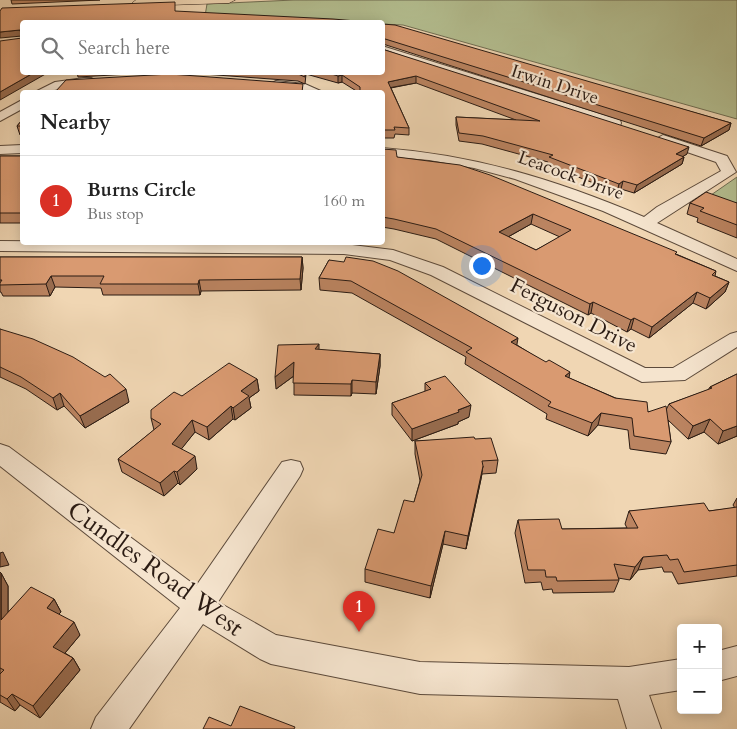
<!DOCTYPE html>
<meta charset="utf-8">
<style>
:root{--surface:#fff;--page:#f2f2f2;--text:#222;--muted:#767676;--line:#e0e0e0;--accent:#d93025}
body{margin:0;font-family:Cardo,serif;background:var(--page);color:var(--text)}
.controls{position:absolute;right:15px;bottom:15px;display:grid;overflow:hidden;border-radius:5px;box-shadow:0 2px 12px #0003}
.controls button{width:45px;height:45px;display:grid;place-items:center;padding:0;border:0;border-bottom:1px solid var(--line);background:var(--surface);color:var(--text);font:25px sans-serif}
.you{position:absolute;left:481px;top:265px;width:18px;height:18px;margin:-12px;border:4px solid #fff;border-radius:50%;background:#1a73e8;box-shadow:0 0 0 8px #1a73e833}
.badge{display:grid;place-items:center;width:32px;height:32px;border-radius:50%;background:var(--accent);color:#fff;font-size:16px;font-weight:700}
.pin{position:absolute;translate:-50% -41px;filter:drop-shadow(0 1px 2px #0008)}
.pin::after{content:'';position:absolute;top:26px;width:18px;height:15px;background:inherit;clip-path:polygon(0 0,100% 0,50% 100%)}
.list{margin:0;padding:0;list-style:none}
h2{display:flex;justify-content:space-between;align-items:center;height:65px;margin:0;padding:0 20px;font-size:21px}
h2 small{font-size:16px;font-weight:400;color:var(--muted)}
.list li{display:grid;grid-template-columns:32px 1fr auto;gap:15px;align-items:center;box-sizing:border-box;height:90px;padding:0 20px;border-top:1px solid var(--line)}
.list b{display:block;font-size:19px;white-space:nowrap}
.list p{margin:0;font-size:16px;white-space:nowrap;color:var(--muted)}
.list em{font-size:16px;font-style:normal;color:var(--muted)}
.icon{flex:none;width:28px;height:28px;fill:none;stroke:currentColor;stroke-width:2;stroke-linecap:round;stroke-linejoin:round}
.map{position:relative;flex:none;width:737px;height:729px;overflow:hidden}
.search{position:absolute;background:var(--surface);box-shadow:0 2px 12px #0003;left:20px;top:20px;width:365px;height:55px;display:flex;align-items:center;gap:12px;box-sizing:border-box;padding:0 18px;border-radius:5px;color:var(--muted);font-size:19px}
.panel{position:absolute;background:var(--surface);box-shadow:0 2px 12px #0003;left:20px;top:90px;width:365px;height:155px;border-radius:5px}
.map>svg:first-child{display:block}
.green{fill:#b4bf91;stroke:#6f6d52}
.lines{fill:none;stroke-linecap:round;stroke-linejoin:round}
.minor-casing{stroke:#5c4a3b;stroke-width:2}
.major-casing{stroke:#2a1b13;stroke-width:1}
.minor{fill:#f5e4ce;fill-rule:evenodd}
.major{fill:#f0d6b3;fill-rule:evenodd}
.wall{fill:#bb8461;stroke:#2a1b13;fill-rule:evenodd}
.shaded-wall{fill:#986c4f;stroke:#2a1b13}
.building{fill:#d99a71;stroke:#2a1b13;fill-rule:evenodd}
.labels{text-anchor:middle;stroke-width:4.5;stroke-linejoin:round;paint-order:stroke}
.far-street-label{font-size:18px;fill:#2a1b13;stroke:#f5e4ce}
.street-label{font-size:21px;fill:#2a1b13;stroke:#f5e4ce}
.near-street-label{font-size:25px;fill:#2a1b13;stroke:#f5e4ce}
</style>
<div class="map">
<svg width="737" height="729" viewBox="0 0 737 729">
<rect width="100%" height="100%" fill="#f0d6b3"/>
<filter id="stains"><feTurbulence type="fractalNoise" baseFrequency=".004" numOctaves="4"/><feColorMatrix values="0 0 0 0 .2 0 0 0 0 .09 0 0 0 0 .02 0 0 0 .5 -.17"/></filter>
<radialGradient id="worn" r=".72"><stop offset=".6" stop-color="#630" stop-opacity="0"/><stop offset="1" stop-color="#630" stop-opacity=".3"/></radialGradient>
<g class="green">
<polygon points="294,0 737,0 737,119 403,25 205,16 207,4"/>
<polygon points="737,177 737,206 711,195"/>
</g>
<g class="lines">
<defs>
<g id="minor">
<polygon points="382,46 620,120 621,123 620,126 610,126 382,53"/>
<path d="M84,78H91L97,81C94,84 41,93 35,92L55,82Z"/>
<polygon points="276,81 305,84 323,92 308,92 272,86 270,84"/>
<polygon points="22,100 22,109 0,121 0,112"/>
<path d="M663,135L727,156L736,172L657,223L737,259V271L603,211L515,179L474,168L429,160L382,156V148C476,155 557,180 644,217L657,207L721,171L716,162L658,142L656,139Z"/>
<polygon points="22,145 22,153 0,154 0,146"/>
<polygon points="0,241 344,244 393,250 443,267 645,368 673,368 730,334 737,332 737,347 685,380 642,382 431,275 390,260 344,254 0,251"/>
<polygon points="0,444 9,447 196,586 282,462 291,460 300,462 303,469 300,476 218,602 276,635 420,662 629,667 681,659 681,690 649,695 661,729 627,729 618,699 420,694 271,664 260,659 203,624 129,729 91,729 96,717 180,608 0,466"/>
<polygon points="737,646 737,676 718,681 718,651"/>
</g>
<polygon id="major" points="235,0 229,3 138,6 132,3 136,0"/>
</defs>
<use href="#minor" class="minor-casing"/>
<use href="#major" class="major-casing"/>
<use href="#minor" class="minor"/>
<use href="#major" class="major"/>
</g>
<g class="wall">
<polygon points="11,0 100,0 12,4"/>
<polygon points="382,24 731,123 729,130 701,146 383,44"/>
<polygon points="382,49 687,154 683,156 684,157 682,164 634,193 621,189 617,192 547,165 548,162 482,144 459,141 456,125 456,117 516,120 416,83 391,88 409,128 409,135 395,134 394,138 382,138 382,92 358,92 342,82 338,83 306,74 305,84 298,81 176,72 382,72"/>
<polygon points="77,72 164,72 78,77"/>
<polygon points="22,120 22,135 20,135 17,126"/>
<path d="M382,149L397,157L676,254L716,271L715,276L729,282L725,292L706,309L693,303L649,338L631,329L627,332L591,313L588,315L436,239L394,229L382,227ZM531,224L560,237L536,250L508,237Z"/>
<rect x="0" y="156" width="22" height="67"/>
<polygon points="690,203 737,203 737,238 697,222 698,218 687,214"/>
<polygon points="0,257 302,257 303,268 301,290 201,291 200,295 103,295 101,288 55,287 50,296 3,296 1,292 0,292"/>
<polygon points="329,260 517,345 569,378 648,412 666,410 669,404 708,390 710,387 737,374 737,436 718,444 704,432 688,439 668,420 671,442 666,454 630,449 628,430 598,425 588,436 546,419 547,414 465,364 466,357 352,293 320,290 319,278"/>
<polygon points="0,329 129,402 85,428 64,406 57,410 26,389 0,377"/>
<polygon points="319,350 380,354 380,366 376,394 352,393 351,396 294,395 294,376 276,389"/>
<polygon points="257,379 259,391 249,398 251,408 235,420 233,419 209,440 195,432 181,449 197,469 180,485 178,483 164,496 122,472 118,459 154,430 151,418 182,396"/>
<polygon points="425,383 469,417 458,422 458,424 412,441 392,415 392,403 425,392"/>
<polygon points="475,439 498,460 496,473 482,474 466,549 443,544 430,598 365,582 365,569 394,533 414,502 420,481 415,454 415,441"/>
<polygon points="737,498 737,576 678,584 672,572 664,572 662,567 638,570 630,580 618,578 619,580 614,592 553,593 552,589 543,590 541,582 525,583 515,533 518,520 562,529 627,528 625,524 629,511 709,511 735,508 733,505"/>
<polygon points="0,572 1,573 8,586 8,612 54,599 61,612 58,614 80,635 65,653 73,658 80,670 40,718 20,705 15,711 0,702"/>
</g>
<g class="shaded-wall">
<polygon points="20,30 22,36 0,38 0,32"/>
<polygon points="35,72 49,72 0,100 0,92"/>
<polygon points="342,75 342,82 338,83 338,76"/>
<polygon points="416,76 416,83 388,88 388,82"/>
<polygon points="731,123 729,130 701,146 704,138"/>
<polygon points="689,147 687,154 674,162 676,154"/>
<polygon points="684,157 682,164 634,193 637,185"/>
<polygon points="623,181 621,189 617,192 619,184"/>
<polygon points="533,214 531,224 497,243 499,232"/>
<polygon points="302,257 303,268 301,290 300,279"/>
<polygon points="51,276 55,287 50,296 46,284"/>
<polygon points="199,280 201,291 200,295 198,284"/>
<polygon points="729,282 725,292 706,309 710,298"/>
<polygon points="697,292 693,303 649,338 652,327"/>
<polygon points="593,302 591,313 588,315 590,304"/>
<polygon points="634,318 631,329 627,332 631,320"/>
<polygon points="518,338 516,350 511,342"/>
<polygon points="319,344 319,356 315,349"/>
<polygon points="380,354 380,366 376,394 376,382"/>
<polygon points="294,362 295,375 276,389 275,377"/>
<polygon points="570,372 568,384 565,376"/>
<polygon points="257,379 259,391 249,398 251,408 235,420 233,408 241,391"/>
<polygon points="352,380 352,393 351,396 351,384"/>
<polygon points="126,389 129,402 85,428 80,416"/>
<polygon points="60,393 64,406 57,410 53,398"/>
<polygon points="471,405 469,417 458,422 458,424 412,441 412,429"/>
<polygon points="231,406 233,419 209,440 207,427"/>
<polygon points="601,413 598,425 588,436 592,423"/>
<polygon points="710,419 704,432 688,439 693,426"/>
<polygon points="192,420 195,432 175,457 172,444"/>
<polygon points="737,426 737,436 718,444 723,431"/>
<polygon points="195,456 197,469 180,485 177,472"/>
<polygon points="483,466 481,479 466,549 468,536"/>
<polygon points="174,471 178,483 164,496 160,483"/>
<polygon points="445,531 443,544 430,598 431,586"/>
<polygon points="3,552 9,565 0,567 0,553"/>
<polygon points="643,557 638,570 630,580 635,567"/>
<polygon points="1,573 8,586 8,632 1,620"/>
<polygon points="54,599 61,612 53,620 47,608"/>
<polygon points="74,622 80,635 60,659 53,647"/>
<polygon points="73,658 80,670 40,718 33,706"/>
<polygon points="12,694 20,705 15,711 7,699"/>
</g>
<g class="building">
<polygon points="175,2 175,11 333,19 368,22 22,22 22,72 35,72 0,92 0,41 22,38 20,30 0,32 0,11 2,8"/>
<polygon points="382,24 395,25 731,123 704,138 382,38"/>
<polygon points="382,49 689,147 676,154 684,157 637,185 623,181 619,184 549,157 553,155 483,136 459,133 456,117 540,121 416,76 388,82 409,128 394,127 395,130 382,130 382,92 360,92 360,87 342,75 338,76 325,72 382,72"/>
<polygon points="269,72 305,72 305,77 298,74"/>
<polygon points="170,74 303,84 302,92 55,92 66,80"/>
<polygon points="22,120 22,126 17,126"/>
<path d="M382,149L396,150L397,157L460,165L490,175L677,252L675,254L716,271L712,275L729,282L710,298L697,292L652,327L634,318L631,320L593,302L590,304L436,229L394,219L382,217ZM533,214L571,230L536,250L499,232Z"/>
<rect x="0" y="156" width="22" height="57"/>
<polygon points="706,192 737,203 737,225 700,211 704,208 690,203"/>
<polygon points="0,257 302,257 300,279 199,280 198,284 100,284 104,276 51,276 46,284 0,285 0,283 2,280 0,280"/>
<polygon points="346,257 373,261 398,271 518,338 511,342 546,362 549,360 570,372 565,376 615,398 647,402 648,412 666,406 671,442 634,436 632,418 601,413 592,423 548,406 551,402 466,352 472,348 351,281 319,278 329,260 344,262"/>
<polygon points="0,329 33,339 73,357 105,377 110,374 126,389 80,416 60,393 53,398 21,377 0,367"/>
<polygon points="319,344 315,349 380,354 376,382 352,380 351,384 293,383 294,362 275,377 278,345"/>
<polygon points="229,363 257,379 241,391 249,396 233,408 231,406 207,427 192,420 172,444 195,456 177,472 174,471 160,483 118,459 161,424 151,418 151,410 174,392 182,396"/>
<polygon points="737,374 737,426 723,431 710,419 693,426 669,404 712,388 710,387"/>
<polygon points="445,376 471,405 458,410 459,412 412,429 392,403 431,389 425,383"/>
<polygon points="474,437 475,439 491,438 498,460 482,461 483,466 468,536 445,531 431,586 365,569 378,529 394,533 404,500 414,502 422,475 415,441"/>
<polygon points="704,503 709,511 737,507 737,565 684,572 678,559 670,560 667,555 643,557 635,567 614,564 619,580 557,581 556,577 546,577 545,570 528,570 518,520 559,519 562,529 638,528 629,511"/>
<polygon points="0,572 1,573 1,620 31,587 54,599 47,608 74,622 53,647 73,658 33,706 12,694 7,699 0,695 0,674 4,670 0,668"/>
<polygon points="240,706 295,727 294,729 203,729 209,717 231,726"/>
</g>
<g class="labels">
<g class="far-street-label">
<text transform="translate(555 84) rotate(18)" y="6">Irwin Drive</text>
<text transform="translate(571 175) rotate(20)" y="6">Leacock Drive</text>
</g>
<g class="street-label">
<text transform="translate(574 315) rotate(27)" y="7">Ferguson Drive</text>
</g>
<g class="near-street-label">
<text transform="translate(156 568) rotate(36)" y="9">Cundles Road West</text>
</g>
</g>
<rect width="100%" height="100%" filter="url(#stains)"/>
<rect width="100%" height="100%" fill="url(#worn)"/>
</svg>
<div class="controls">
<button>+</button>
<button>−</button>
</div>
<div class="you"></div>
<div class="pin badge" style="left:359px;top:632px">1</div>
<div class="search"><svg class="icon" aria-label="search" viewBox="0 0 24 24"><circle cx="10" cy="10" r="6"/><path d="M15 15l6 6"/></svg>Search here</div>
<section class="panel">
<h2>Nearby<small></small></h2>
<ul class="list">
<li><span class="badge">1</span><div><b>Burns Circle</b><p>Bus stop</p></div><em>160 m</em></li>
</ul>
</section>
</div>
